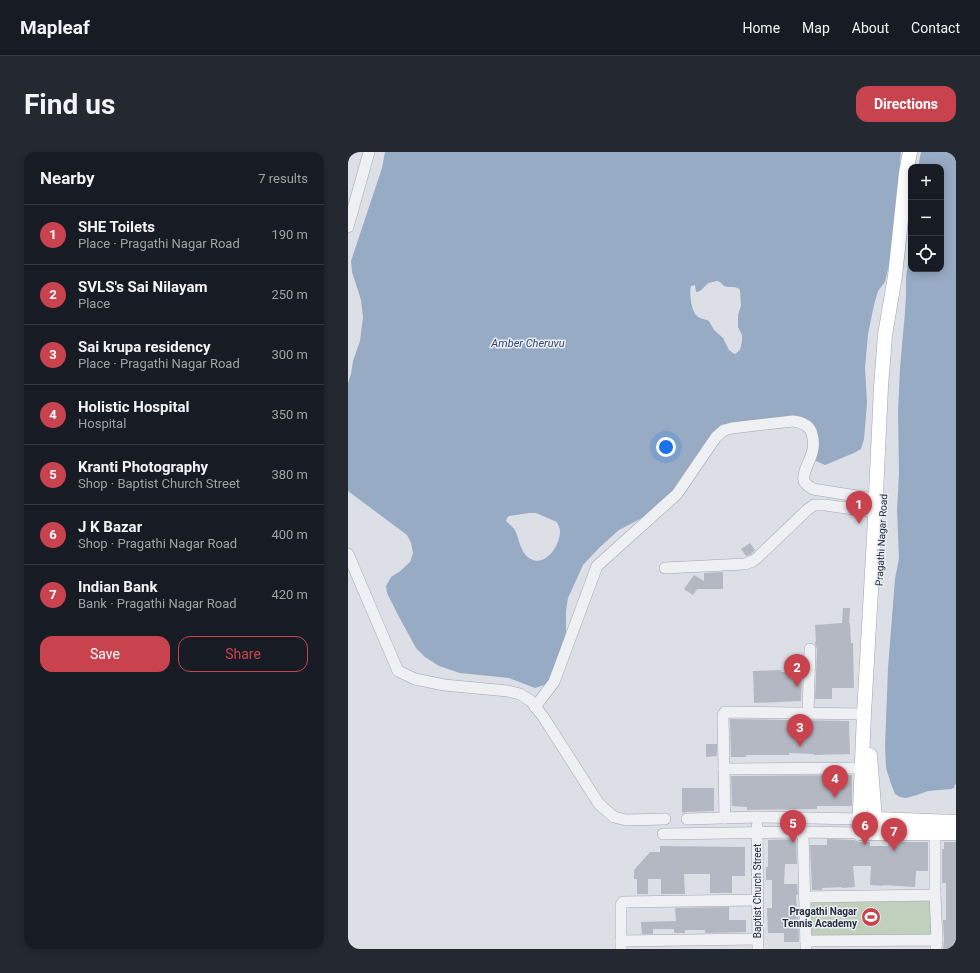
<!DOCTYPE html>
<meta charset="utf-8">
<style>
:root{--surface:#171b24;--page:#242831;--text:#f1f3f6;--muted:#9ea1a6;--line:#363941;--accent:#c9434e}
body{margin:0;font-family:Roboto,sans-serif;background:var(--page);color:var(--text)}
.controls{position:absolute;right:12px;top:12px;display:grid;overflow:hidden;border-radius:8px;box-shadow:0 2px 10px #0003}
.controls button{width:36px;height:36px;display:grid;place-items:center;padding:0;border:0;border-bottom:1px solid var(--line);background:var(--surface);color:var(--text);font:20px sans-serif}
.you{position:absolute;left:318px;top:295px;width:14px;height:14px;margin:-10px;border:3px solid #fff;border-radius:50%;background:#1a73e8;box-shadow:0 0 0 6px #1a73e833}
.badge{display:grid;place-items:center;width:26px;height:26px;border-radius:50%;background:var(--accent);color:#fff;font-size:13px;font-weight:700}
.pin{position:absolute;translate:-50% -33px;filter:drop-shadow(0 1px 2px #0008)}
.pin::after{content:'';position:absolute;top:21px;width:14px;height:12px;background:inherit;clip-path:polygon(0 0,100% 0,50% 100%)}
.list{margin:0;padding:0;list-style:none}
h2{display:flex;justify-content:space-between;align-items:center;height:52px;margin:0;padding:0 16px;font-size:17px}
h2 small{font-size:13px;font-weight:400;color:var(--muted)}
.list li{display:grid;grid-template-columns:26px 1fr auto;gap:12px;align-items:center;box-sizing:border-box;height:60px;padding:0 16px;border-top:1px solid var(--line)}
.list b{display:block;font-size:15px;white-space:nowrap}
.list p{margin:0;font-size:13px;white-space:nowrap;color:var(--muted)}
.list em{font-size:13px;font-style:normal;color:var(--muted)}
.actions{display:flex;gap:8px;padding:12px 16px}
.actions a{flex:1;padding:9px 0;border:1px solid var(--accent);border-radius:12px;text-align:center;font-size:14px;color:var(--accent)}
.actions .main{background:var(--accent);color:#fff}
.icon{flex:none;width:22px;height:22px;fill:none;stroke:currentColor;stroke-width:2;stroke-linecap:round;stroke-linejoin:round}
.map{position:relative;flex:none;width:608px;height:797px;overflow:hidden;border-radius:12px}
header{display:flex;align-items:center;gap:24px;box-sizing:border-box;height:56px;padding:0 20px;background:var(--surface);border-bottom:1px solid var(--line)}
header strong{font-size:19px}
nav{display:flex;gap:22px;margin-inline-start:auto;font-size:14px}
.intro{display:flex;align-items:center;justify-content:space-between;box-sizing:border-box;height:96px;padding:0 24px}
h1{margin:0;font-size:28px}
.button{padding:10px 18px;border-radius:12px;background:var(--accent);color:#fff;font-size:14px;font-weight:700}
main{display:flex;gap:24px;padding:0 24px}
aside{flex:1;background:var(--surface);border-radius:12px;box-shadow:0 2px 10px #0003}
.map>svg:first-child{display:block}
.green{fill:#c1d0bd}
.water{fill:#97abc5;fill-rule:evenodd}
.building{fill:#b4b8c2}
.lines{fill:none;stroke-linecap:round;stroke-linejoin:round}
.minor-casing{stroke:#a2a6b0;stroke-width:12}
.major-casing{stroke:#9ca3b1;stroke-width:15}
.minor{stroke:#eff0f4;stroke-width:11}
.major{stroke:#fff;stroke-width:14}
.labels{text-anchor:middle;stroke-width:3;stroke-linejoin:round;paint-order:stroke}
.street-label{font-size:10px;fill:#262d3c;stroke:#ebeef4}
.poi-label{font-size:10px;font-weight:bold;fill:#262d3c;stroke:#ebeef4;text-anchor:end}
.water-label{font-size:11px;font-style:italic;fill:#32496e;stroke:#ebeef4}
</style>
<header>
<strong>Mapleaf</strong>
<nav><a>Home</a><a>Map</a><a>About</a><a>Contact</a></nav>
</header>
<div class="intro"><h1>Find us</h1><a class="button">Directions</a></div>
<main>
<aside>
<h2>Nearby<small>7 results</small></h2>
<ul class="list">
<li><span class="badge">1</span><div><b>SHE Toilets</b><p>Place · Pragathi Nagar Road</p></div><em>190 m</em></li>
<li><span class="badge">2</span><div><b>SVLS's Sai Nilayam</b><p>Place</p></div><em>250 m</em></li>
<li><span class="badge">3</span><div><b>Sai krupa residency</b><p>Place · Pragathi Nagar Road</p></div><em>300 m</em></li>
<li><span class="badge">4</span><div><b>Holistic Hospital</b><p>Hospital</p></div><em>350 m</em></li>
<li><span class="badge">5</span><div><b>Kranti Photography</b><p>Shop · Baptist Church Street</p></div><em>380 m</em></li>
<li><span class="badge">6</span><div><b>J K Bazar</b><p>Shop · Pragathi Nagar Road</p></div><em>400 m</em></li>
<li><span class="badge">7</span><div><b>Indian Bank</b><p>Bank · Pragathi Nagar Road</p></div><em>420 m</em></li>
</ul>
<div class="actions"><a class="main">Save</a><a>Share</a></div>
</aside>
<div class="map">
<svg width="608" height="797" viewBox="0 0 608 797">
<rect width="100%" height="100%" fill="#dcdfe6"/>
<polygon class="green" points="584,746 585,783 462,785 461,747"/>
<g class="water">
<path d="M37,0H553L544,100L537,130L530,139L526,153L520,182L517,216L519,251L516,287L513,297L506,301L477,313L466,308V304L453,268L383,273L328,340L294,366L271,378L252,395L235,413L220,446L218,459V480L208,513L199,532L187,536L161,526L112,521L91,514L77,505L68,496L50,463L39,441L38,434L43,425L51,420L62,410L65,401L63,391L59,383L0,339V231L3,222L5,209L12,189L15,165L13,148L4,120L3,109L34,16ZM369,129L372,130L376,134L379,135H386L390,136L392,138L393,154L390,163V175L394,183V189L392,198L387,202L385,201L381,198L375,186L366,178L361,169C357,167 352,167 349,164C343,159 341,140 343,134L347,133L348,140C354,139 355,136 359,132C362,130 366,130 369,129ZM181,361H188L209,370C210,372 211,375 212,378C213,393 197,417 181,406C172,400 171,386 167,378C165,375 161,372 158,369L159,366L161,364Z"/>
<polygon points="573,0 608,0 608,631 606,636 603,637 580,639 569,643 558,646 552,645 547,642 543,632 538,616 537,595 540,516 547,427 551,406 549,357 551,322 550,260 552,216 557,160 558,143 558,125 563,92 563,117 593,117 593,15 570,15"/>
</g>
<g class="building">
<polygon points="402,391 407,398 402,403 398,404 393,397"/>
<polygon points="375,420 375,437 349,437 345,443 336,437 346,423 356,429 356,421"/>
<polygon points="495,456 502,456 501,471 502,471 503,491 505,491 506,536 484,536 484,547 467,547 469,497 467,492 467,490 468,490 467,473 494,471"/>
<polygon points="433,518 433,520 454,520 453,549 406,551 405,519"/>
<polygon points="382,567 501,569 502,602 466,603 466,602 441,601 441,603 398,603 398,605 383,605"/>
<polygon points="358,592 369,592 369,604 358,605"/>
<polygon points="504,623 504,654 469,654 469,657 399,658 399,655 384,654 383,624"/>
<polygon points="334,636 366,636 366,659 339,660 334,661"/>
<polygon points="448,687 449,712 437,712 436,732 449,732 450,742 448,743 449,757 450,757 451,790 436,790 436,781 420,781 419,756 424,756 424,728 418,728 418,715 420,715 420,688"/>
<polygon points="479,687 506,688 511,690 522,690 522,694 540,694 540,690 580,690 580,719 568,719 567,735 535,733 535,734 522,733 523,714 505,714 507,735 494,736 494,735 474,736 474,738 464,738 462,693 479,693"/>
<polygon points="596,690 608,690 608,797 595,797 596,788 595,768 598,768 598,731 594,731 594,697 596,697"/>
<polygon points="312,694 397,695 397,724 384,724 384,741 362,741 362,722 336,722 337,742 313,742 313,727 300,727 300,742 289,742 289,727 286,727 286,718 302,700 312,700"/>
<polygon points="381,755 381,768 398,768 398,780 357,781 357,778 337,778 337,781 326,781 326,777 305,777 305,782 294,782 293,770 328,769 327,756"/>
</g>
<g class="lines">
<defs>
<g id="minor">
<polyline points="0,75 21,0"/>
<polyline points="0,402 50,519 67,527 96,533 160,539 172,542 183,549 196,566 251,652 266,665 278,668 317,667"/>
<polyline points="317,416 397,412 405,409 410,405 459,358 466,353 477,353 527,360"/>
<path d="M187,555L206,530L249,414L329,342L368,285L376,278L384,276L445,269C453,270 462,273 464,282C466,289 466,295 464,301C462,309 454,321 456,329C458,333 462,335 465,337L527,347"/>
<polyline points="460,561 462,497"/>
<polyline points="376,617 514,616"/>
<polyline points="377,666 375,563 377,560 516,562"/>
<polyline points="339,667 409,665 511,667"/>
<polyline points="409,674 410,797"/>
<polyline points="455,680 458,795"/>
<polyline points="587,681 587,743 589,788"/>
<polyline points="315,682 455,680 511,681"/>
<polyline points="456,745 587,743"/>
<polyline points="273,789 409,787"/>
<polyline points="458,789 589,788 588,797"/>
<polyline points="273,797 273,753 275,750 409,748"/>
</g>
<g id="major">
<polyline points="562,0 558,21 547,124 537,183 533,235 526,385 516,562 511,681 608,681"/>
<polyline points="522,603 527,667 608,670"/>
</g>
</defs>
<use href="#minor" class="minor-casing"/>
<use href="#major" class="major-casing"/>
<use href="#minor" class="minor"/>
<use href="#major" class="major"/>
</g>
<defs>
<symbol id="stadium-disc" viewBox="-11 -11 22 22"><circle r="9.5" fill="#c9434e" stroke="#ebeef4"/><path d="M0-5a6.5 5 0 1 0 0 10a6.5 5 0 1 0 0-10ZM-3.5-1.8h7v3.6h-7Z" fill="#fff"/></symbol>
</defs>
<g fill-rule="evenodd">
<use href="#stadium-disc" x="512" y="754" width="22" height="22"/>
</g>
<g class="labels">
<g class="street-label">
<text transform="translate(533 388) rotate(-87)" y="4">Pragathi Nagar Road</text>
<text transform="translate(409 739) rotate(-90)" y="4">Baptist Church Street</text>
</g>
<g class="poi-label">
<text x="509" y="763">Pragathi Nagar<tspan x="509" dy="12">Tennis Academy</tspan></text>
</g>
<g class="water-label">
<text x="180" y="195">Amber Cheruvu</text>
</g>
</g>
</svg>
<div class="controls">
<button>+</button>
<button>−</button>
<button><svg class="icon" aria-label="locate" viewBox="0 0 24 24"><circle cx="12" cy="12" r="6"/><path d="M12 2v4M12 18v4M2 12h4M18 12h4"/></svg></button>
</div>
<div class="you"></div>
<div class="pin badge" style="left:511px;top:372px">1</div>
<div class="pin badge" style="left:449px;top:535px">2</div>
<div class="pin badge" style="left:452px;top:595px">3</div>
<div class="pin badge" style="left:487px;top:646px">4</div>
<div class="pin badge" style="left:445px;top:691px">5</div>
<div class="pin badge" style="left:517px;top:693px">6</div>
<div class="pin badge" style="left:546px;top:699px">7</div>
</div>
</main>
